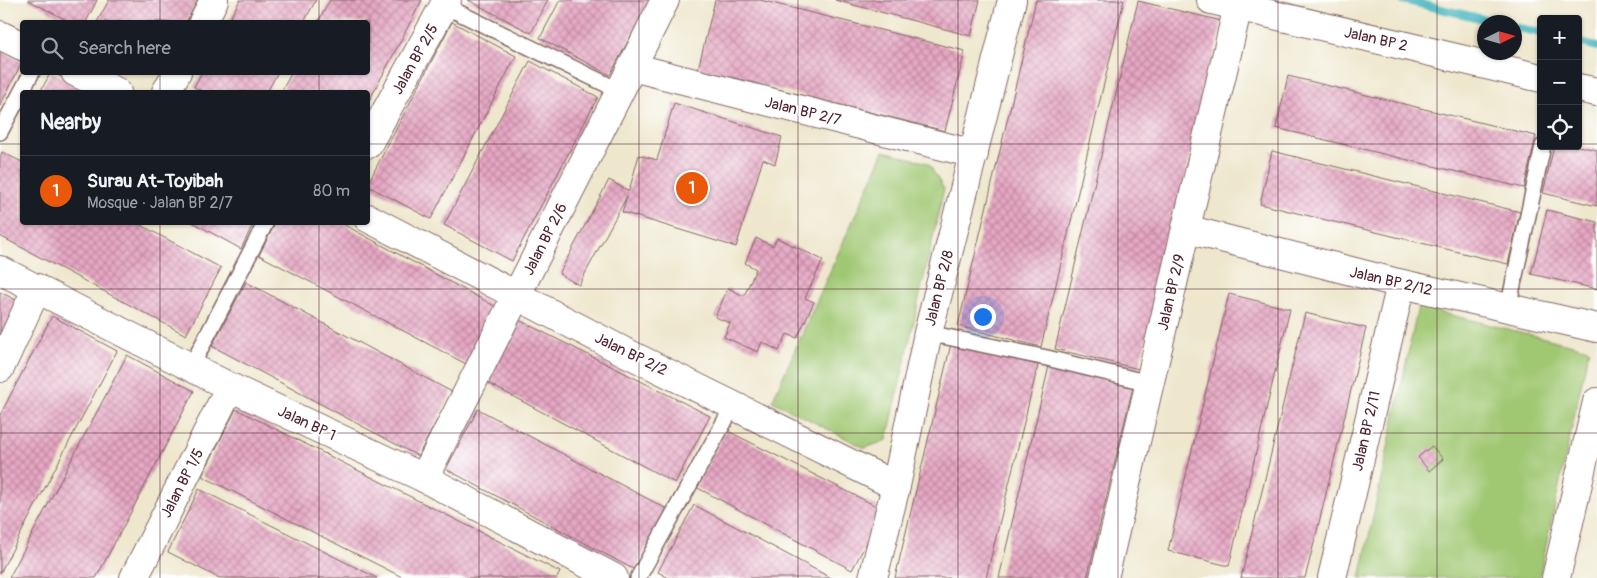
<!DOCTYPE html>
<meta charset="utf-8">
<style>
:root{--surface:#171b24;--page:#20242c;--text:#f1f3f6;--muted:#9ea1a6;--line:#363941;--accent:#ea580c}
body{margin:0;font-family:Pangolin,sans-serif;background:var(--page);color:var(--text)}
.controls{position:absolute;right:15px;top:15px;display:grid;overflow:hidden;border-radius:5px;box-shadow:0 1px 4px #0004}
.controls button{width:45px;height:45px;display:grid;place-items:center;padding:0;border:0;border-bottom:1px solid var(--line);background:var(--surface);color:var(--text);font:25px sans-serif}
.compass{position:absolute;left:1477px;top:15px;width:45px;height:45px;border-radius:50%;background:var(--surface);box-shadow:0 1px 4px #0004;rotate:85deg}
.you{position:absolute;left:982px;top:316px;width:18px;height:18px;margin:-12px;border:4px solid #fff;border-radius:50%;background:#1a73e8;box-shadow:0 0 0 8px #1a73e833}
.badge{display:grid;place-items:center;width:32px;height:32px;border-radius:50%;background:var(--accent);color:#fff;font-size:16px;font-weight:700}
.pin{position:absolute;translate:-50% -50%;border:2px solid #fff;box-shadow:0 1px 5px #0006}
.list{margin:0;padding:0;list-style:none}
h2{display:flex;justify-content:space-between;align-items:center;height:65px;margin:0;padding:0 20px;font-size:21px}
h2 small{font-size:16px;font-weight:400;color:var(--muted)}
.list li{display:grid;grid-template-columns:32px 1fr auto;gap:15px;align-items:center;box-sizing:border-box;height:70px;padding:0 20px;border-top:1px solid var(--line)}
.list b{display:block;font-size:19px;white-space:nowrap}
.list p{margin:0;font-size:16px;white-space:nowrap;color:var(--muted)}
.list em{font-size:16px;font-style:normal;color:var(--muted)}
.icon{flex:none;width:28px;height:28px;fill:none;stroke:currentColor;stroke-width:2;stroke-linecap:round;stroke-linejoin:round}
.map{position:relative;flex:none;width:1597px;height:578px;overflow:hidden}
.search{position:absolute;background:var(--surface);box-shadow:0 1px 4px #0004;left:20px;top:20px;width:350px;height:55px;display:flex;align-items:center;gap:12px;box-sizing:border-box;padding:0 18px;border-radius:5px;color:var(--muted);font-size:19px}
.panel{position:absolute;background:var(--surface);box-shadow:0 1px 4px #0004;left:20px;top:90px;width:350px;height:135px;border-radius:5px}
.map>svg:first-child{display:block}
.park{fill:#a0c772;stroke:#75734e}
.lines{fill:none;stroke-linecap:round;stroke-linejoin:round}
.stream{stroke:#46b5be;stroke-width:8}
.building{fill:url(#building-cross-hatch)}
.service-casing{stroke:#836564;stroke-width:18}
.minor-casing{stroke:#836564;stroke-width:30}
.service{stroke:#fff;stroke-width:15}
.minor{stroke:#fff;stroke-width:28}
.grid{fill:none;stroke:#4a1f2b;stroke-width:1;stroke-opacity:0.55}
.labels{text-anchor:middle;stroke-width:4.5;stroke-linejoin:round;paint-order:stroke}
.street-label{font-size:15px;fill:#4a1f2b;stroke:#fff}
</style>
<div class="map">
<svg width="1597" height="578" viewBox="0 0 1597 578">
<defs>
<pattern id="building-cross-hatch" width="8" height="8" patternUnits="userSpaceOnUse" patternTransform="scale(1.25)"><rect width="8" height="8" fill="#e6a7c3"/><path d="M0 0l8 8M0 8l8-8" fill="none" stroke="#bc879f"/></pattern>
</defs>
<rect width="100%" height="100%" fill="#fff"/>
<filter id="ink" filterUnits="userSpaceOnUse"><feTurbulence type="fractalNoise" baseFrequency=".02" numOctaves="2"/><feDisplacementMap in="SourceGraphic" scale="10" xChannelSelector="R" yChannelSelector="G"/><feConvolveMatrix kernelMatrix="1 2 1 2 8 2 1 2 1" color-interpolation-filters="sRGB"/></filter>
<filter id="wash" filterUnits="userSpaceOnUse"><feTurbulence type="fractalNoise" baseFrequency=".0096" numOctaves="4" result="noise"/><feDisplacementMap in="SourceGraphic" scale="20" xChannelSelector="R" yChannelSelector="G"/><feGaussianBlur stdDeviation="1.12" result="paint"/><feColorMatrix in="noise" values="0 0 0 0 0 0 0 0 0 0 0 0 0 0 0 0 0 1.4 0 .05"/><feComposite in="paint" operator="in"/></filter>
<g filter="url(#wash)">
<rect width="100%" height="100%" fill="#eee7cd"/>
<g class="park">
<polygon points="884,151 928,163 944,189 887,440 865,448 772,401"/>
<polygon points="1418,307 1589,349 1539,578 1360,578"/>
</g>
<g class="lines">
<g class="stream">
<polyline points="1403,0 1496,22"/>
<polyline points="1514,27 1541,33"/>
<polyline points="1578,42 1597,47"/>
</g>
</g>
<g id="blocks">
<g class="building">
<polygon points="28,0 97,0 86,22 70,22"/>
<polygon points="109,0 198,0 186,22 97,22"/>
<polygon points="240,0 316,0 304,22 228,22"/>
<polygon points="330,0 422,0 368,103 368,92 281,92 292,72 368,72 368,22 318,22"/>
<polygon points="468,0 548,0 531,33"/>
<polygon points="560,0 650,0 610,75 540,38"/>
<polygon points="715,0 760,0 965,51 945,131 698,69"/>
<polygon points="835,0 980,0 971,36"/>
<polygon points="1036,0 1124,0 1041,347 958,326"/>
<polygon points="1138,1 1222,21 1139,369 1055,349"/>
<polygon points="452,22 516,56 431,219 368,186 368,183"/>
<polygon points="0,50 22,62 0,106"/>
<polygon points="530,61 598,97 512,261 444,225"/>
<polygon points="51,72 52,72 90,92 40,92"/>
<polygon points="202,72 278,72 267,92 204,92 194,87"/>
<polygon points="1288,76 1536,136 1524,188 1276,128"/>
<polygon points="674,103 782,137 775,164 763,159 736,247 622,212 627,196 579,285 559,274 609,180 629,191 639,155 657,160"/>
<polygon points="1554,146 1578,146 1597,150 1597,206 1543,193"/>
<polygon points="1272,151 1520,212 1508,264 1260,204"/>
<polygon points="2,152 22,162 22,222 135,222 221,268 186,335 0,236 0,157"/>
<polygon points="1547,210 1597,222 1597,289 1531,274"/>
<polygon points="192,222 254,222 241,249"/>
<polygon points="276,222 339,222 500,309 470,366 259,255"/>
<polygon points="756,238 773,246 777,238 823,260 805,298 814,302 797,338 787,334 779,351 762,342 758,352 724,337 730,323 715,317 728,288 744,296 756,269 745,263"/>
<polygon points="246,282 452,392 418,456 212,346"/>
<polygon points="0,292 20,302 0,341"/>
<polygon points="1229,294 1290,309 1229,566 1168,551"/>
<polygon points="1305,313 1366,328 1316,535 1305,578 1241,578"/>
<polygon points="52,316 117,351 0,573 0,415"/>
<polygon points="517,319 710,416 675,483 484,381"/>
<polygon points="951,344 1038,365 986,578 895,578"/>
<polygon points="127,355 194,391 130,514 96,578 9,578"/>
<polygon points="1049,366 1133,387 1121,437 1087,578 999,578"/>
<polygon points="236,409 560,572 557,578 404,578 202,476"/>
<polygon points="478,409 667,509 635,570 446,469"/>
<polygon points="726,430 884,510 852,570 696,487"/>
<polygon points="1432,446 1443,459 1429,471 1418,457"/>
<polygon points="199,489 377,578 219,578 168,552"/>
<polygon points="694,505 738,528 831,578 669,578 658,572"/>
</g>
</g>
</g>
<g filter="url(#ink)">
<use href="#blocks" fill-opacity="0" stroke="#836564" stroke-width="1"/>
<g class="lines">
<defs>
<g id="service">
<polyline points="445,6 620,91"/>
<polyline points="0,132 32,72"/>
<polyline points="1508,308 1543,146"/>
<polyline points="928,333 1047,358 1149,383"/>
<polyline points="191,367 266,222"/>
<polyline points="638,578 733,406"/>
</g>
<g id="minor">
<polyline points="1211,0 1541,78"/>
<polyline points="203,22 214,0"/>
<polyline points="0,35 22,46"/>
<polyline points="632,67 974,154"/>
<polyline points="75,72 117,92"/>
<polyline points="1578,88 1597,92"/>
<polyline points="166,92 177,72"/>
<polyline points="368,144 447,0"/>
<polyline points="368,218 623,351 896,486"/>
<polyline points="1186,229 1398,283 1597,328"/>
<polyline points="0,270 230,387 424,478 614,578"/>
<polyline points="0,368 37,288"/>
<polyline points="424,478 620,91 665,0"/>
<polyline points="134,578 230,387"/>
<polyline points="873,578 896,486 928,333 1012,0"/>
<polyline points="1104,578 1238,6"/>
<polyline points="1332,578 1401,284"/>
<polyline points="1556,578 1597,402"/>
</g>
</defs>
<use href="#service" class="service-casing"/>
<use href="#minor" class="minor-casing"/>
<use href="#service" class="service"/>
<use href="#minor" class="minor"/>
</g>
</g>
<path class="grid" d="M160,0V22M319,0V22M479,0V578M639,0V578M798,0V578M958,0V578M1118,0V578M1278,0V578M1437,0V578M160,72V92M319,72V92M0,144H22M368,144H1541M1578,144H1597M160,222V578M319,222V578M0,289H1597M0,433H1597"/>
<g class="labels">
<g class="street-label">
<text transform="translate(1376 39) rotate(13)" y="5">Jalan BP 2</text>
<text transform="translate(415 59) rotate(-61)" y="5">Jalan BP 2/5</text>
<text transform="translate(803 111) rotate(14)" y="5">Jalan BP 2/7</text>
<text transform="translate(545 239) rotate(-63)" y="5">Jalan BP 2/6</text>
<text transform="translate(1391 281) rotate(13)" y="5">Jalan BP 2/12</text>
<text transform="translate(939 288) rotate(-76)" y="5">Jalan BP 2/8</text>
<text transform="translate(1171 292) rotate(-77)" y="5">Jalan BP 2/9</text>
<text transform="translate(631 354) rotate(26)" y="5">Jalan BP 2/2</text>
<text transform="translate(307 423) rotate(25)" y="5">Jalan BP 1</text>
<text transform="translate(1366 431) rotate(-77)" y="5">Jalan BP 2/11</text>
<text transform="translate(182 483) rotate(-63)" y="5">Jalan BP 1/5</text>
</g>
</g>
</svg>
<div class="controls">
<button>+</button>
<button>−</button>
<button><svg class="icon" aria-label="locate" viewBox="0 0 24 24"><circle cx="12" cy="12" r="6"/><path d="M12 2v4M12 18v4M2 12h4M18 12h4"/></svg></button>
</div>
<svg class="compass" viewBox="-18 -18 36 36"><path d="M0-13l5 13h-10z" fill="#e53935"/><path d="M0 13l5-13h-10z" fill="#9ea1a6"/></svg>
<div class="you"></div>
<div class="pin badge" style="left:692px;top:188px">1</div>
<div class="search"><svg class="icon" aria-label="search" viewBox="0 0 24 24"><circle cx="10" cy="10" r="6"/><path d="M15 15l6 6"/></svg>Search here</div>
<section class="panel">
<h2>Nearby<small></small></h2>
<ul class="list">
<li><span class="badge">1</span><div><b>Surau At-Toyibah</b><p>Mosque · Jalan BP 2/7</p></div><em>80 m</em></li>
</ul>
</section>
</div>
